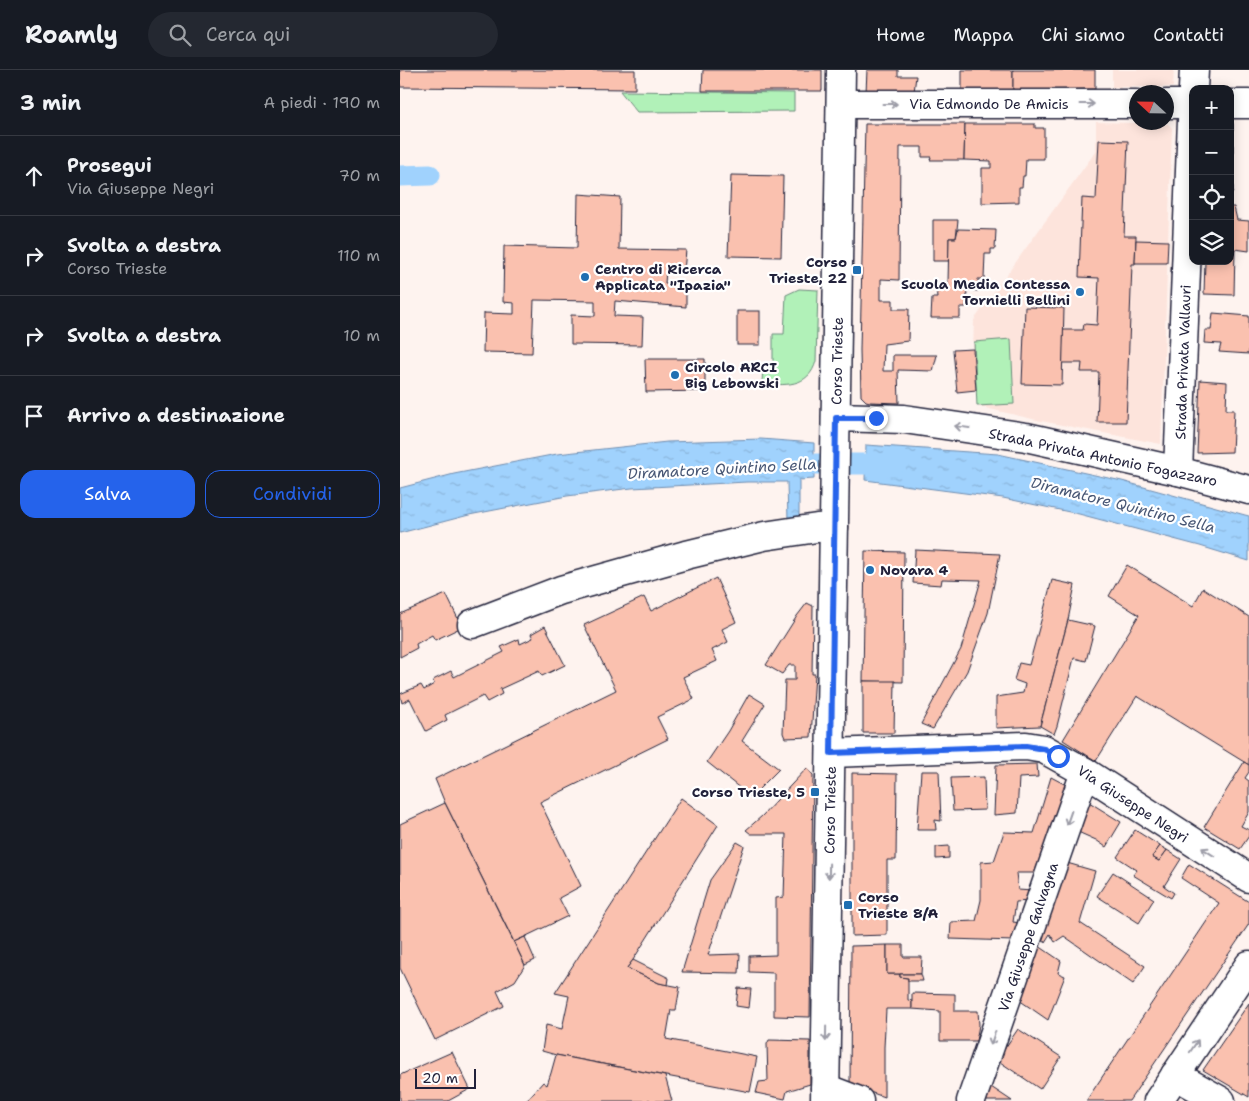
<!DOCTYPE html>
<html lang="it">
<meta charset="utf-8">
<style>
:root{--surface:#171b24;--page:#242831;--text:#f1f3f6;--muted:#9ea1a6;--line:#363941;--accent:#2563eb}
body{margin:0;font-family:"Shantell Sans",sans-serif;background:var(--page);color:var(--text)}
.controls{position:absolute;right:15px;top:15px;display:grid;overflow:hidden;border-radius:10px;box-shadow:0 2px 12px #0003}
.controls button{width:45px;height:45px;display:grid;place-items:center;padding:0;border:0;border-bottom:1px solid var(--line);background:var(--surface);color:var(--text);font:25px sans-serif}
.compass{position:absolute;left:729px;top:15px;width:45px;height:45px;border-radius:50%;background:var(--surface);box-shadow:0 2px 12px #0003;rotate:292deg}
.scale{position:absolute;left:15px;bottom:12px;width:61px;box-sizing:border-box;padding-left:5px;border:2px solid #22223b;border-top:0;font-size:14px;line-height:18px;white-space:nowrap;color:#22223b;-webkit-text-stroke:4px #fff;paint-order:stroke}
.stop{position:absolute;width:15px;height:15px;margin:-11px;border:4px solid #2563eb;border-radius:50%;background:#fff}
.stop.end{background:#2563eb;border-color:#fff;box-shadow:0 1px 5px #0008}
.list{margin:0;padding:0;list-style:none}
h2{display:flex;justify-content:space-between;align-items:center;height:65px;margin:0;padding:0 20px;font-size:21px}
h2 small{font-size:16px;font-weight:400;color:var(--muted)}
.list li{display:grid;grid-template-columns:32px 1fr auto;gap:15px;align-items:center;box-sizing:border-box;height:80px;padding:0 20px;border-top:1px solid var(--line)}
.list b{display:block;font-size:19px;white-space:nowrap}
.list p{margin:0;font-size:16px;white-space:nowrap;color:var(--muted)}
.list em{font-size:16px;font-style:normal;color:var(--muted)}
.actions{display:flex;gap:10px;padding:15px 20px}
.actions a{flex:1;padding:11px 0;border:1px solid var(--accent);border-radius:15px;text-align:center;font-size:18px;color:var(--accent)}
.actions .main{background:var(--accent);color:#fff}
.icon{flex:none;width:28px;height:28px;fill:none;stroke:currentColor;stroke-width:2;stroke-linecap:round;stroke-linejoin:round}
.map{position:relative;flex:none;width:849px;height:1031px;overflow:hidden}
header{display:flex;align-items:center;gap:30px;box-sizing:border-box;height:70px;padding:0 25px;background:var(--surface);border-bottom:1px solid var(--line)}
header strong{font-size:24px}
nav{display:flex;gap:28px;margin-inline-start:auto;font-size:18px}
.search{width:350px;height:45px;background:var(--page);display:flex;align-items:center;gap:12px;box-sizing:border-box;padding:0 18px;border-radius:28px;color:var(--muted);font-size:19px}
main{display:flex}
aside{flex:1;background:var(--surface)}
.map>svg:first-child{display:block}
.built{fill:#fde4dc}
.green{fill:#b1f1b8;stroke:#6a8a7a}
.water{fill:url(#water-ripples);stroke:#6e8caf}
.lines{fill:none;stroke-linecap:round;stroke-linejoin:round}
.canal{stroke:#a0d2fd;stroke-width:21}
.building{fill:#fac1af;stroke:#22223b}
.minor-casing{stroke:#22223b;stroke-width:31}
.major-casing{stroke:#22223b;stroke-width:31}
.minor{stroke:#fff;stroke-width:28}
.major{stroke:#fff;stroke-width:28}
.oneway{stroke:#9c9ca7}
.route{stroke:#2563eb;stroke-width:6}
.poi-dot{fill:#1f6fb2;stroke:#fff;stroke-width:2}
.labels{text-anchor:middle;stroke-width:4.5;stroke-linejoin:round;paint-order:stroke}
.street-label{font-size:14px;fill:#22223b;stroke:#fff}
.poi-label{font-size:14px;font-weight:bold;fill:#22223b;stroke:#fff;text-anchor:start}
.water-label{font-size:15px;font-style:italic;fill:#485775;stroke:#fff}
</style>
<header>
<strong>Roamly</strong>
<div class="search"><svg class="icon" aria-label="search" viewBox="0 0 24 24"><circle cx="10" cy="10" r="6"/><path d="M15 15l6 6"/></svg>Cerca qui</div>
<nav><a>Home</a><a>Mappa</a><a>Chi siamo</a><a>Contatti</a></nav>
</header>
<main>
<aside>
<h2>3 min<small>A piedi · 190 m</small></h2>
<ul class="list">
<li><svg class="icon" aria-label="ahead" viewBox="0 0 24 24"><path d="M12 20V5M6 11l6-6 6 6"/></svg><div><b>Prosegui</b><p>Via Giuseppe Negri</p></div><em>70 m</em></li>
<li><svg class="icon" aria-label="right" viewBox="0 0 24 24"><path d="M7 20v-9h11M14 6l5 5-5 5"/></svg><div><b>Svolta a destra</b><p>Corso Trieste</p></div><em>110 m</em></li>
<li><svg class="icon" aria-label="right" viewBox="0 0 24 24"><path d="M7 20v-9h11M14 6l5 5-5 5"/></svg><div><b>Svolta a destra</b></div><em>10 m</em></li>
<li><svg class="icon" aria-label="arrive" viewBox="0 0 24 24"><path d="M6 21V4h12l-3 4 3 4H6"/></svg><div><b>Arrivo a destinazione</b></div></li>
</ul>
<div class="actions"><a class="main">Salva</a><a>Condividi</a></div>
</aside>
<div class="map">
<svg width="849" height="1031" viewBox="0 0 849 1031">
<defs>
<pattern id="water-ripples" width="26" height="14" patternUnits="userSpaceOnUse" patternTransform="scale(1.25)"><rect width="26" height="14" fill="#a0d2fd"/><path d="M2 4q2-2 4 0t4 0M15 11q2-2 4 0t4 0" fill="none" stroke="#8ab4da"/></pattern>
</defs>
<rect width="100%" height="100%" fill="#fef3ef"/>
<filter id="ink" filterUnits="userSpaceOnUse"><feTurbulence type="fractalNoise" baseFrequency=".02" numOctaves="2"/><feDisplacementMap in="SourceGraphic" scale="10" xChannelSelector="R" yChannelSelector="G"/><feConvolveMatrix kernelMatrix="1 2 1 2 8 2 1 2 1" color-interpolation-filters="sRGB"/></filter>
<g filter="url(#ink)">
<g class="built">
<polygon points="712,0 774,0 773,17 712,17"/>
<polygon points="696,52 768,54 772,58 761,374 641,351 577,336 573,279 574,250 696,81"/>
</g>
<g class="green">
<polygon points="220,21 394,23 394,41 237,42"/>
<path d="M399,219L418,220L416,291C409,318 384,315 362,314L363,294L373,293V264H384L386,225Z"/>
<polygon points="611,269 614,334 577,336 574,272"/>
</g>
<g class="water">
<polygon points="361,369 414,373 414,409 399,410 399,450 388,450 387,412 347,412 232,418 167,426 69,445 0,463 0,418 54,404 157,384 267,372"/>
<polygon points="466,375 598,384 722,411 845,445 849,446 849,491 800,476 679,444 603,428 465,410"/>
</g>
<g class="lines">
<g class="canal">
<polyline points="0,106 30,105"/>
<polyline points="386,394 464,394 493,396"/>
</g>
</g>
<g class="building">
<polygon points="0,0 235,0 235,19 0,17"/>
<polygon points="303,0 422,0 422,21 302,21"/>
<polygon points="467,0 498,0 498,6 516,6 514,22 466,22"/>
<polygon points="562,0 613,0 613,20 562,21"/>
<polygon points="613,0 695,0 695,19 613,20"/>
<polygon points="465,54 565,54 564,90 530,90 531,87 522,87 522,77 500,77 499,210 481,209 481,230 493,230 493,239 509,239 508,271 484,274 483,301 493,301 493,285 537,285 533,301 498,300 499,333 470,332 466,331 461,326 460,280"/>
<polygon points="565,54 635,54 635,58 644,58 644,89 626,89 625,106 623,106 622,117 619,117 619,132 582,133 582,98 591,98 591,91 564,90"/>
<rect x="830" y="54" width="3" height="68"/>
<polygon points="699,70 728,71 724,166 736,166 735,194 732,194 726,352 697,352 699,302 681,302 682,293 662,293 663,260 683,260 684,254 697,255 699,208 679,207 682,128 696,129"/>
<polygon points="331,105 383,106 381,187 328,186"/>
<polygon points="178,124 220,127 219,179 286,180 284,201 266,201 265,213 286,214 286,237 215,231 214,246 243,247 242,275 171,274 171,245 195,246 195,231 134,230 132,283 83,282 84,243 114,244 114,233 103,232 104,176 177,178"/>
<polygon points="830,137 834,137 837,150 849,151 849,181 835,179 834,225 804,224 805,191 830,191"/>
<polygon points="533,150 558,150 556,168 549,168 549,191 533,191"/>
<polygon points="558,159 596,160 595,179 591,179 591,184 585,184 584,209 578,209 578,221 567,220 566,237 560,237 560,248 531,248 532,228 537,228 536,213 548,213 549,168 556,168"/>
<polygon points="736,170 768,171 767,193 735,193"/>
<polygon points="625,237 664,238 662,315 622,314"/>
<rect x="337" y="241" width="23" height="34"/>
<polygon points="813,243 849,246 849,284 819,282 821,274 804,273 805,260 811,260"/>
<polygon points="573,279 576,320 557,322 553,280"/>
<polygon points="245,289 305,289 305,321 246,322"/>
<polygon points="800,310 827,312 826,340 834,340 832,382 797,383"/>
<polygon points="515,480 600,484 588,543 567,601 533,659 521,654 561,579 581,510 542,509 541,515 513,513"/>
<polygon points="465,481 504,482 503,612 463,611"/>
<polygon points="727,495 793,536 803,518 849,547 849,695 737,626 696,691 663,670 739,545 709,526"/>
<polygon points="316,508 336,552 322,559 328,572 312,580 317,591 283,607 294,629 257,647 268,669 140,732 181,816 159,828 168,846 114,872 45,733 35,709 216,620 184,555 244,527 251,541"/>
<polygon points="652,510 675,515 668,550 640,656 596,658 596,627 623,623 625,614 614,610 619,593 629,595"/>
<polygon points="46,524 62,557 35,570 32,565 16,574 17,578 0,587 0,544"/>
<polygon points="407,533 413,536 412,604 415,604 411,667 385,668 383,663 385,610 395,610 395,595 389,595 382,604 366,595 397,546"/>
<polygon points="668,550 695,556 686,591 674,588 657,656 654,664 640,656"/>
<polygon points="145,556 165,595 142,606 139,601 100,619 102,624 87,632 83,626 45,645 47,650 26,661 10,629 2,633 0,624 21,615 24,620 34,614 33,610 51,601 54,607 104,582 101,577 119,569 120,574 133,568 131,564"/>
<polygon points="463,611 495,611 494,663 463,663"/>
<polygon points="349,624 365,634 342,671 379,699 351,727 307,692 328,661"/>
<polygon points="844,692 849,695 849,702 845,708 849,711 849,742 841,756 849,760 849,766 840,779 804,757"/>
<polygon points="637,694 638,707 619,708 617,743 594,745 596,695"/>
<polygon points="407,698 413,705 410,947 374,946 374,903 349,902 349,886 376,885 376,828 384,827 386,764 351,764 346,760 362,746"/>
<polygon points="521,701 539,701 541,751 535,750 536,760 517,760"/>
<polygon points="452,703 497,704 496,790 487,790 487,865 452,866"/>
<polygon points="584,707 585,740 553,741 551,708"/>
<polygon points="651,707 668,716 638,803 616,803 618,820 632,821 629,831 616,832 613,852 621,853 614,871 550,869 551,852 576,851 581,830 581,792 594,791 604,762 634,763"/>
<polygon points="281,728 318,755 233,890 227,898 259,913 280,917 276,940 271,940 266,969 357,987 350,1022 156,985 142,981 146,955 162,959 169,926 155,923"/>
<polygon points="689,732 721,752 706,777 696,770 678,762"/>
<polygon points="45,733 125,895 115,911 97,921 104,936 35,970 0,898 0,754"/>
<polygon points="735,760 760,776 752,787 759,791 767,780 781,789 764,816 774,823 771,828 733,805 737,800 717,787"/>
<polygon points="337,772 344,776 308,885 340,884 339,903 282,902 310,810"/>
<polygon points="549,776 549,788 536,789 536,777"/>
<polygon points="760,776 767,780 759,791 752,787"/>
<polygon points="667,793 695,801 680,853 745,896 733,914 664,866 655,872 650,864 645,872 641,870"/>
<polygon points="789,794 849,832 849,854 729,1031 686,1031 819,833 781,808"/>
<polygon points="713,802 754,829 739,853 697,826"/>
<polygon points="125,867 135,890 125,895 114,872"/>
<polygon points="487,875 487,904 500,904 500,907 508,908 508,930 512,931 512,939 486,939 484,977 484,1027 450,1015 451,876"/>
<polygon points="487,875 503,875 503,887 522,887 521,904 487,904"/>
<polygon points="639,876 661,891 658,903 665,906 648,950 619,930"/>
<polygon points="233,890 269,908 268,915 259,913 227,898"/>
<polygon points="500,904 521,904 523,911 508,911 508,908 500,907"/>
<polygon points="338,918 351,919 349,938 336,936"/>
<polygon points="512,923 555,924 555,941 578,941 579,955 576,971 540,971 540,941 512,939"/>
<polygon points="849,933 849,1027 803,1000"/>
<polygon points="618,959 661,987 640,1019 597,990"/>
<polygon points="369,970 410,971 410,1014 387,1021 385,1029 356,1023 359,1012 368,1011 367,974"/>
<polygon points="52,982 70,1019 48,1031 0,1031 0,1005"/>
<polygon points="156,985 265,1006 272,1031 249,1031 249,1029 248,1031 126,1031 143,1012 147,1015 151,1003"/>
<polygon points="588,1015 612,1031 583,1031"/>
</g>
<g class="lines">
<defs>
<g id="minor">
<polyline points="793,19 794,0"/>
<polyline points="441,34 736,34"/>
<polyline points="766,34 793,34"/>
<polyline points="830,34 849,34"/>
<polyline points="436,347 504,349 626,367 778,401 849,420"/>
<polyline points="778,401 793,25"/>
<polyline points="72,554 161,520 286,485 364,466 417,458 434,457"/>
<polyline points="431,683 626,676 644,679 685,702 849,808"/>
<polyline points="775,1005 821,1031"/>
<polyline points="425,1018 459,1031"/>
<polyline points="571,1031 685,702"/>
</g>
<g id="major">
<polyline points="425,1031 441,0"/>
<polyline points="758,1031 849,895"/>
</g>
</defs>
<use href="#minor" class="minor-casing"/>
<use href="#major" class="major-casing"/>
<use href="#minor" class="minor"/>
<use href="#major" class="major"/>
</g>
<defs><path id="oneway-shaft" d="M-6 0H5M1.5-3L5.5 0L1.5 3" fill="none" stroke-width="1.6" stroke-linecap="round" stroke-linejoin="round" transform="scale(1.25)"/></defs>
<g class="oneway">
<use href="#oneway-shaft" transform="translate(490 34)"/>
<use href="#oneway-shaft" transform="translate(687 34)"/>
<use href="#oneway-shaft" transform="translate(562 357) rotate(-172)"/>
<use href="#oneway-shaft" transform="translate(669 748) rotate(109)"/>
<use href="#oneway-shaft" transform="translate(808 782) rotate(-147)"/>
<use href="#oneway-shaft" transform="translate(429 801) rotate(91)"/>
<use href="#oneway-shaft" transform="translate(426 964) rotate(91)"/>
<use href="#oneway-shaft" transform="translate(593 968) rotate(109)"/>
<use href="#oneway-shaft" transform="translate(794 976) rotate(-56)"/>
</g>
</g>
<g class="lines" filter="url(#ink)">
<polyline class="route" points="476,348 436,348 431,683 626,676 644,679 658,686"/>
</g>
<g class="poi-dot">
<rect x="452" y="195" width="10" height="10" rx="2.5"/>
<circle cx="185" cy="207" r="5"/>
<circle cx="680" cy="222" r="5"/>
<circle cx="275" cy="305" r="5"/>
<circle cx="470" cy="500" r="5"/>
<rect x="410" y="717" width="10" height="10" rx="2.5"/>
<rect x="443" y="830" width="10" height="10" rx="2.5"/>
</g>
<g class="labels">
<g class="street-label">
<text x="589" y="39">Via Edmondo De Amicis</text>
<text transform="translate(437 291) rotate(-89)" y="5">Corso Trieste</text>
<text transform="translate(783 292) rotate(-88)" y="5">Strada Privata Vallauri</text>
<text transform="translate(703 387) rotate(12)" y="5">Strada Privata Antonio Fogazzaro</text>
<text transform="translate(733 734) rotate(33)" y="5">Via Giuseppe Negri</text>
<text transform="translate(430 740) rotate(-89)" y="5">Corso Trieste</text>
<text transform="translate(628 867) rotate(-71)" y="5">Via Giuseppe Galvagna</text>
</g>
<g class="poi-label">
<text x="447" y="197" text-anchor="end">Corso<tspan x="447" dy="16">Trieste, 22</tspan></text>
<text x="195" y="204">Centro di Ricerca<tspan x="195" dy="16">Applicata "Ipazia"</tspan></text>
<text x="670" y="219" text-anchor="end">Scuola Media Contessa<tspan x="670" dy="16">Tornielli Bellini</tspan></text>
<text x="285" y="302">Circolo ARCI<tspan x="285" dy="16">Big Lebowski</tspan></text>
<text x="480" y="505">Novara 4</text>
<text x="405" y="727" text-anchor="end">Corso Trieste, 5</text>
<text x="458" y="832">Corso<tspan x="458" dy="16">Trieste 8/A</tspan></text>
</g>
<g class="water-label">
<text transform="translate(322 399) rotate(-3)" y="5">Diramatore Quintino Sella</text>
<text transform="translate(723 435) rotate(14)" y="5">Diramatore Quintino Sella</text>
</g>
</g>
</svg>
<div class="controls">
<button>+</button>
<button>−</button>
<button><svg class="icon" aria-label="locate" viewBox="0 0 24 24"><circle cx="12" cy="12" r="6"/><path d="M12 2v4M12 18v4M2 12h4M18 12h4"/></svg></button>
<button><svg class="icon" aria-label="layers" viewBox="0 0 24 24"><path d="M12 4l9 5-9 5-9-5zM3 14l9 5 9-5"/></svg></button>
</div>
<svg class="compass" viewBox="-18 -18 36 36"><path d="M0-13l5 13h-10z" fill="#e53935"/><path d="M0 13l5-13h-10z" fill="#9ea1a6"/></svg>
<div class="scale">20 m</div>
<div class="stop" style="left:658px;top:686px"></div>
<div class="stop end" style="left:476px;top:348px"></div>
</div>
</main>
